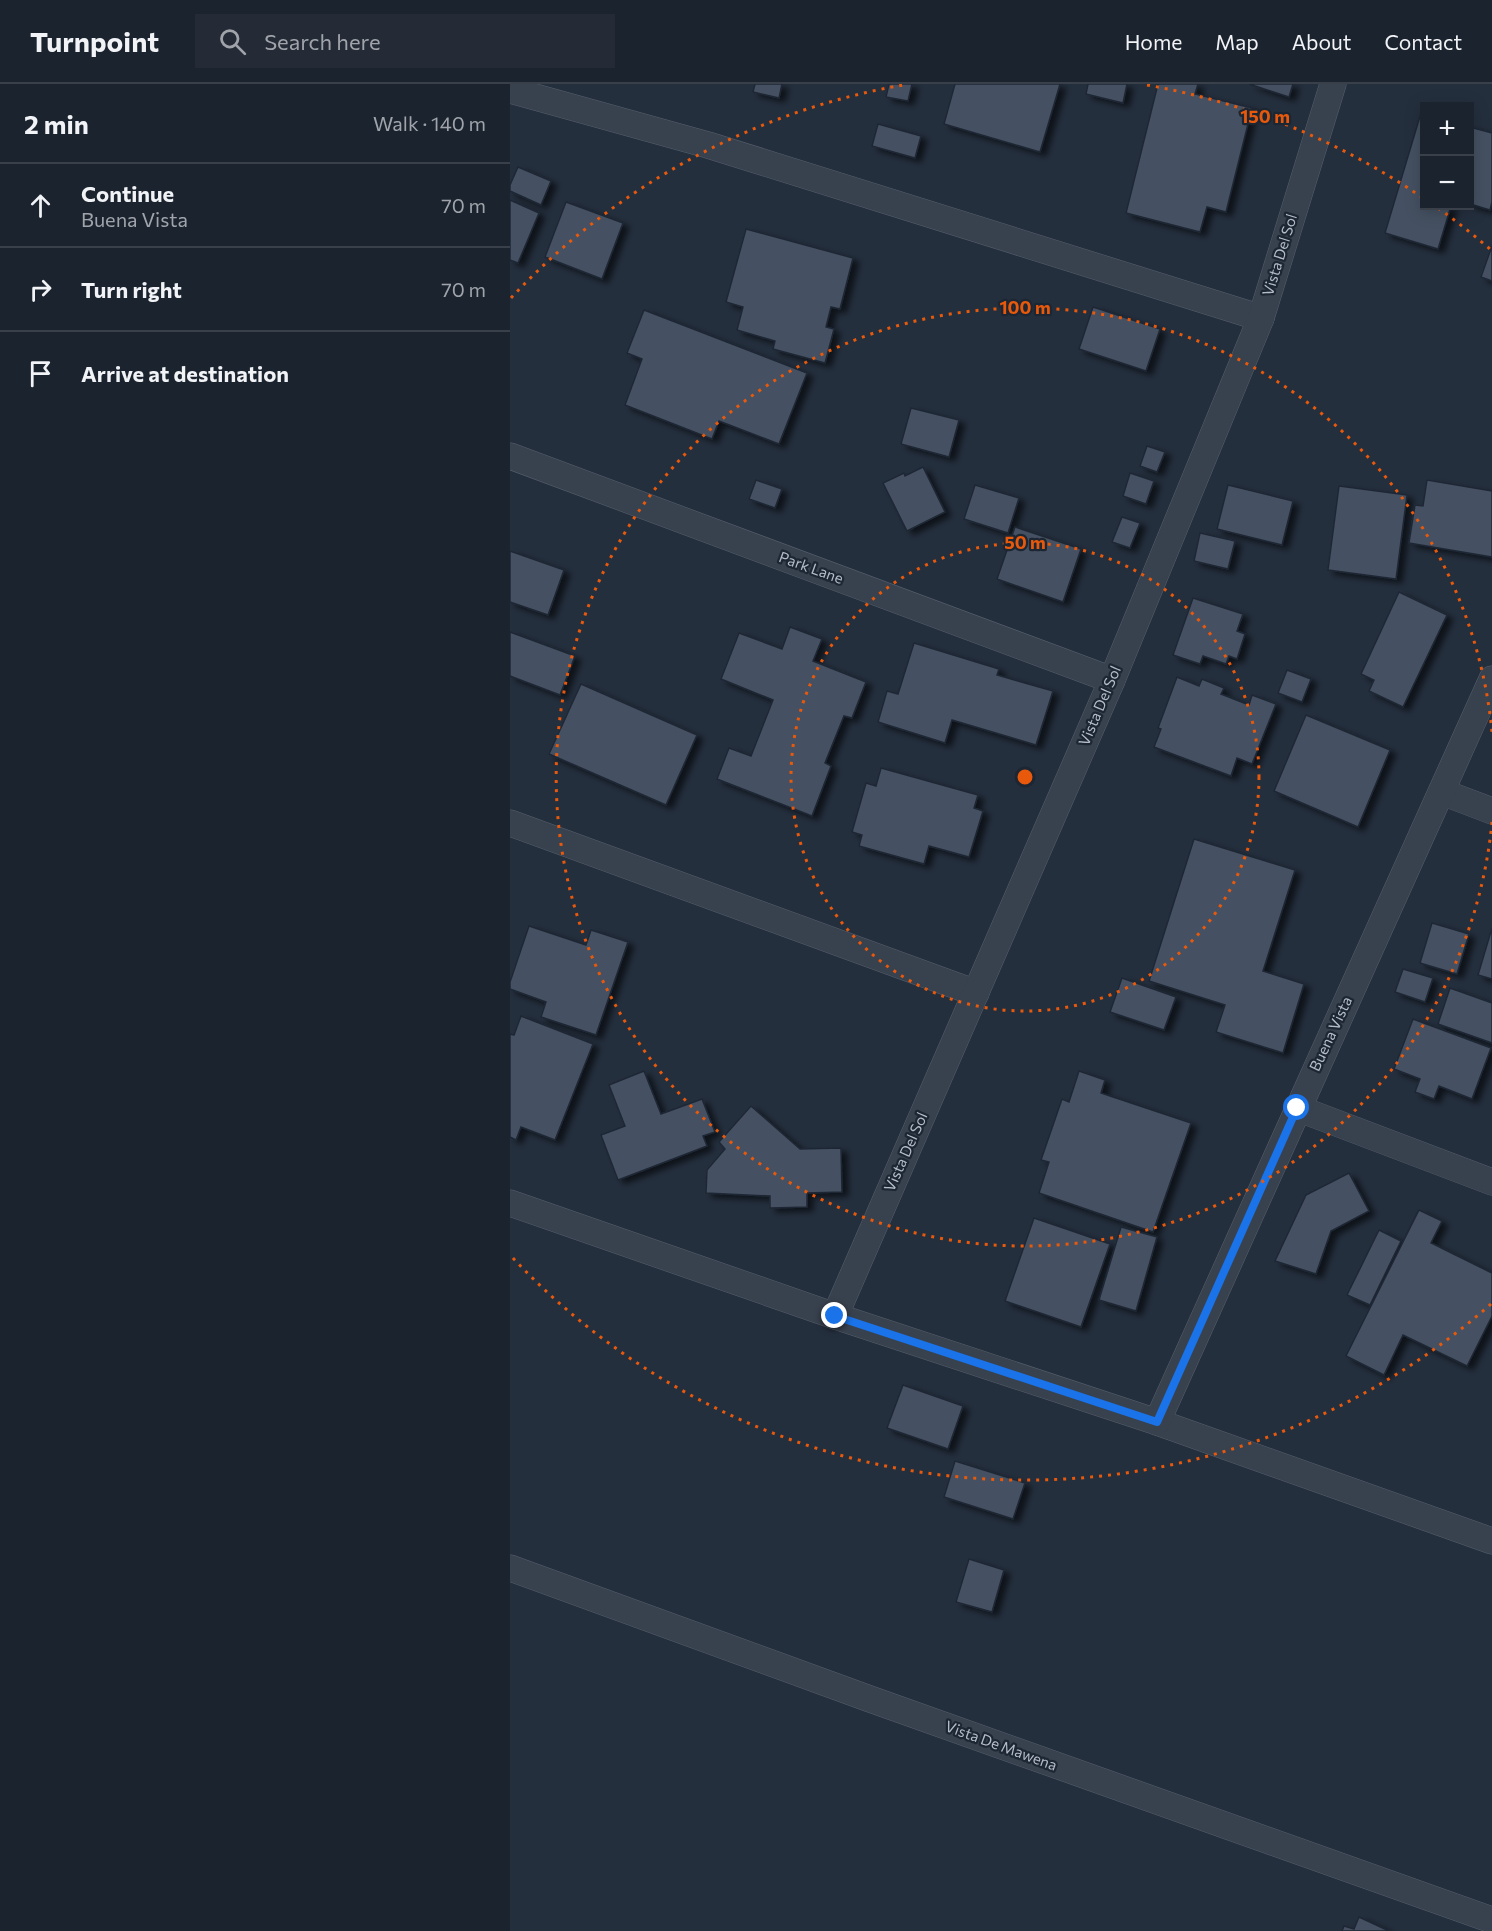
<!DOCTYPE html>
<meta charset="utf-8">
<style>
:root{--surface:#1b232e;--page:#242b36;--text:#f1f3f6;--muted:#a0a4aa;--line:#39404a}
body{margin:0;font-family:Commissioner,sans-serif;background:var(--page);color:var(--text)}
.controls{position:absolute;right:18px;top:18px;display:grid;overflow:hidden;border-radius:0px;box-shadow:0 3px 15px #0003}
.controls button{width:54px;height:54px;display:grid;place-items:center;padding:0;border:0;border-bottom:2px solid var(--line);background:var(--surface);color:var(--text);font:30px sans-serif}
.stop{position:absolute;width:18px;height:18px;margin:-14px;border:4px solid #1a73e8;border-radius:50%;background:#fff}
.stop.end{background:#1a73e8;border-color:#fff;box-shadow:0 2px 6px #0008}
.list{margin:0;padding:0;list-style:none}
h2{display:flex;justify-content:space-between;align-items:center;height:78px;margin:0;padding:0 24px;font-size:26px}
h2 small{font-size:20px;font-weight:400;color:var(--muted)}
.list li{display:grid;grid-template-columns:39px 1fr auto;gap:18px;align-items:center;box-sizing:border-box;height:84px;padding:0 24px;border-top:2px solid var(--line)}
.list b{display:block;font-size:22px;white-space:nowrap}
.list p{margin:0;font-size:20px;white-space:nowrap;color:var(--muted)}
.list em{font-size:20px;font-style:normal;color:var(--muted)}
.icon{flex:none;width:33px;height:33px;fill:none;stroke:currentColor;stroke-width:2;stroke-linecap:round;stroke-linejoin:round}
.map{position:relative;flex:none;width:982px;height:1847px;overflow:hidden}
header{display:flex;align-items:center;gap:36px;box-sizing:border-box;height:84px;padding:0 30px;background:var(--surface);border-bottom:2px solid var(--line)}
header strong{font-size:28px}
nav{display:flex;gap:33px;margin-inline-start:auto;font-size:21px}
.search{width:420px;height:54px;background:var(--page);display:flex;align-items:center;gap:15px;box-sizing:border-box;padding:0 21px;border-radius:0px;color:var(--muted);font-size:22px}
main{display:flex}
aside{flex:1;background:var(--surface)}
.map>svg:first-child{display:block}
.building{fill:#455162;stroke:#1f2835;stroke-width:1.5;filter:url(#shadow)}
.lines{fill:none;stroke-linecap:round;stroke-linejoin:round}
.minor-casing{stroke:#565f6c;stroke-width:27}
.minor{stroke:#38414e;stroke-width:26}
.route{stroke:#1a73e8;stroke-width:8}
.ring{fill:none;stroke:#e8590c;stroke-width:3;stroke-dasharray:3 6}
.labels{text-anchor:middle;stroke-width:4.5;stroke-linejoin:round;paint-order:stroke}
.street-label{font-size:15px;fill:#b4bcc9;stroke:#1d2633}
.centre{fill:#e8590c;stroke:#1d2633;stroke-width:3}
.ring-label{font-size:18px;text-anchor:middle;font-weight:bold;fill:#e8590c;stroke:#1d2633;stroke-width:4.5;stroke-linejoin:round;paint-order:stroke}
</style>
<header>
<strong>Turnpoint</strong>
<div class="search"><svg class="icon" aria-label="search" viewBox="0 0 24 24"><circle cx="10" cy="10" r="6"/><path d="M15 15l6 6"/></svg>Search here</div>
<nav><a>Home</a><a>Map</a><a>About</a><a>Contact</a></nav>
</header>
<main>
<aside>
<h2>2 min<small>Walk · 140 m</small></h2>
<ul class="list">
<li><svg class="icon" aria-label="ahead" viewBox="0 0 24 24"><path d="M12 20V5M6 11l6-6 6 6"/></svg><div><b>Continue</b><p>Buena Vista</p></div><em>70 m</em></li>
<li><svg class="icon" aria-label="right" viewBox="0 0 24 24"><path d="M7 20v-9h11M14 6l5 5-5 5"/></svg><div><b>Turn right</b></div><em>70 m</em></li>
<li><svg class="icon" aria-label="arrive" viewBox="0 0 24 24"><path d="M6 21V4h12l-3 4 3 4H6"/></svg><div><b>Arrive at destination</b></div></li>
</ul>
</aside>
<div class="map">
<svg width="982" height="1847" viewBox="0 0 982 1847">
<defs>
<filter id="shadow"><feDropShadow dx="6" dy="4" stdDeviation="3" flood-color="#0009"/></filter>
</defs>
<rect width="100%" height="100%" fill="#242f3e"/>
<g class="building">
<polygon points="245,0 272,0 269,14 243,8"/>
<polygon points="379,0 402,0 398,17 376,13"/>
<polygon points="445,0 550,0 530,68 434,40"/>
<polygon points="578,0 617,0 613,19 576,10"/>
<polygon points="648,0 688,0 685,10 742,24 716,128 697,123 690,148 616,129"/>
<polygon points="739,0 783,0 779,13"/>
<polygon points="911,29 914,30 914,122 941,122 928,165 875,149"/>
<polygon points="368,40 411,52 405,74 362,62"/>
<polygon points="960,43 982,49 982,118 980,126 960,120"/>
<polygon points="8,83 41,97 31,121 0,107 0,101"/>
<polygon points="0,116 29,129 8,179 0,176"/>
<polygon points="56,118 113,139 92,195 35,173"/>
<polygon points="236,145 343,174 330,225 321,223 316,243 324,245 315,279 263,265 265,257 227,246 233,223 216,218"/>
<polygon points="982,162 982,197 971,193"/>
<polygon points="583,223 650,245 636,287 569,265"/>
<polygon points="134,226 297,289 269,360 209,337 202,355 115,321 132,275 117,269"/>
<polygon points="401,324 449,336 439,373 391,360"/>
<polygon points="637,362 655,368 647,388 630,382"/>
<polygon points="413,383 435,428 397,447 373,399 394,389 395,392"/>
<polygon points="620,389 644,397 636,420 613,412"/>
<polygon points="246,396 272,405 265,424 239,415"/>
<polygon points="917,396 982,407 982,473 899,459 905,421 913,422"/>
<polygon points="465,401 509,414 498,449 454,435"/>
<polygon points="718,401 783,417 772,461 707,445"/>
<polygon points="829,402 897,411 886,495 818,486"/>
<polygon points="612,433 630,439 620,464 602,458"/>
<polygon points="505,443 571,465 553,518 487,495"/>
<polygon points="690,449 725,457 718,485 684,477"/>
<polygon points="0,467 54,486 38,531 0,518"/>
<polygon points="889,508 937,531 893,623 859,607 864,596 851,590"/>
<polygon points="683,514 733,530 727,547 735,550 727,575 719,572 716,580 693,572 690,580 663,571"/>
<polygon points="280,543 312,555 303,577 356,598 342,634 334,632 315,679 321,682 302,732 207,695 219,664 241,672 263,616 211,595 229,549 272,565"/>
<polygon points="0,548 65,572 50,611 0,592"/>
<polygon points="404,559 489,585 487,591 543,607 526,661 442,636 435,659 368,638 377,607 388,610"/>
<polygon points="777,586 801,595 792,618 768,609"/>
<polygon points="667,593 689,602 692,595 714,604 711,610 739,621 742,611 766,620 742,680 727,674 721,692 644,663 651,645 648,644"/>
<polygon points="71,600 187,651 156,721 39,670"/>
<polygon points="796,631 880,666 848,743 764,707"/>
<polygon points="371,684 468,711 464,724 473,727 459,773 419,762 414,780 349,762 352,751 342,748 356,699 366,702"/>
<polygon points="684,755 785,786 753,887 794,900 773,969 706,948 715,921 639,897"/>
<polygon points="922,839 959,850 947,890 910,879"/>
<polygon points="19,842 76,861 81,846 118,858 86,951 31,933 36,918 0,905 0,898"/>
<polygon points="982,844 982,895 968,891"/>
<polygon points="893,885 923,894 915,918 885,908"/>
<polygon points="612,894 666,913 654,946 600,928"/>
<polygon points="940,904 982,919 982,959 928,940"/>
<polygon points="11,932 83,960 45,1056 11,1043 6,1056 0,1053 0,950 4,951"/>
<polygon points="903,935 981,964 962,1015 929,1002 924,1015 905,1008 910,995 884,985"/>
<polygon points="134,987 151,1030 192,1015 205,1048 193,1052 197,1062 108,1096 91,1051 115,1042 99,1001"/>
<polygon points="569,987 595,996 591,1009 681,1039 643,1148 529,1109 539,1078 531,1076 552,1015 559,1018"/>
<polygon points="241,1022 290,1065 331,1064 332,1108 297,1109 297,1123 260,1124 260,1112 196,1109 197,1086 215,1065 209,1058"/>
<polygon points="839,1089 859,1127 821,1147 806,1190 765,1177 796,1111"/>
<polygon points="909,1126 932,1137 921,1159 982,1189 982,1232 957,1282 893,1251 874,1291 836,1272"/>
<polygon points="524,1134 600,1160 571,1243 495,1217"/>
<polygon points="611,1143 647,1153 626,1227 589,1216"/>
<polygon points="869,1146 891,1157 860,1221 837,1211"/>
<polygon points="393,1301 453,1322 438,1365 377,1344"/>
<polygon points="445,1377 515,1399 503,1435 434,1413"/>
<polygon points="459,1475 494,1486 482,1528 446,1518"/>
<polygon points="849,1833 879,1847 832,1847 834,1842 844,1845"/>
</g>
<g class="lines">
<defs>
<g id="minor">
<polyline points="0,6 198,61 751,234"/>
<polyline points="0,372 602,596"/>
<polyline points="932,708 982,727"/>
<polyline points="0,739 466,909"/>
<polyline points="787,1024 982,1098"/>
<polyline points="0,1119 325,1232 647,1338 982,1457"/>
<polyline points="325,1232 602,596 751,234 823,0"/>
<polyline points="647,1338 982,595"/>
<polyline points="0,1484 360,1615 982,1836"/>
</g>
</defs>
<use href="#minor" class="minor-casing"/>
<use href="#minor" class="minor"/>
</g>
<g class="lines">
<polyline class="route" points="325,1232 647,1338 787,1024"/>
</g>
<g class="ring">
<circle cx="515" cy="693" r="234"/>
<path d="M982 738A469 469 0 1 1 982 648"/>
<path d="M981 1220A703 703 0 0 1 1 1172M1 214A703 703 0 0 1 393 1M637 1A703 703 0 0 1 913 114M928 124A703 703 0 0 1 981 166"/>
</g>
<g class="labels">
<g class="street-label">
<text transform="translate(770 171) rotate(-73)" y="5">Vista Del Sol</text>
<text transform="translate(301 484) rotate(20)" y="5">Park Lane</text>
<text transform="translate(590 622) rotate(-67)" y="5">Vista Del Sol</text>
<text transform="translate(821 950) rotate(-65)" y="5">Buena Vista</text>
<text transform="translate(396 1068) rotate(-66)" y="5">Vista Del Sol</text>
<text transform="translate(491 1662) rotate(20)" y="5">Vista De Mawena</text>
</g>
</g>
<circle cx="515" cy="693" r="9" class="centre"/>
<g class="ring-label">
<text x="755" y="39">150 m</text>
<text x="515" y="230">100 m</text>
<text x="515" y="465">50 m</text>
</g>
</svg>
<div class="controls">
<button>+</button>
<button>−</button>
</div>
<div class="stop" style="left:787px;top:1024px"></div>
<div class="stop end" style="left:325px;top:1232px"></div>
</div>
</main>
